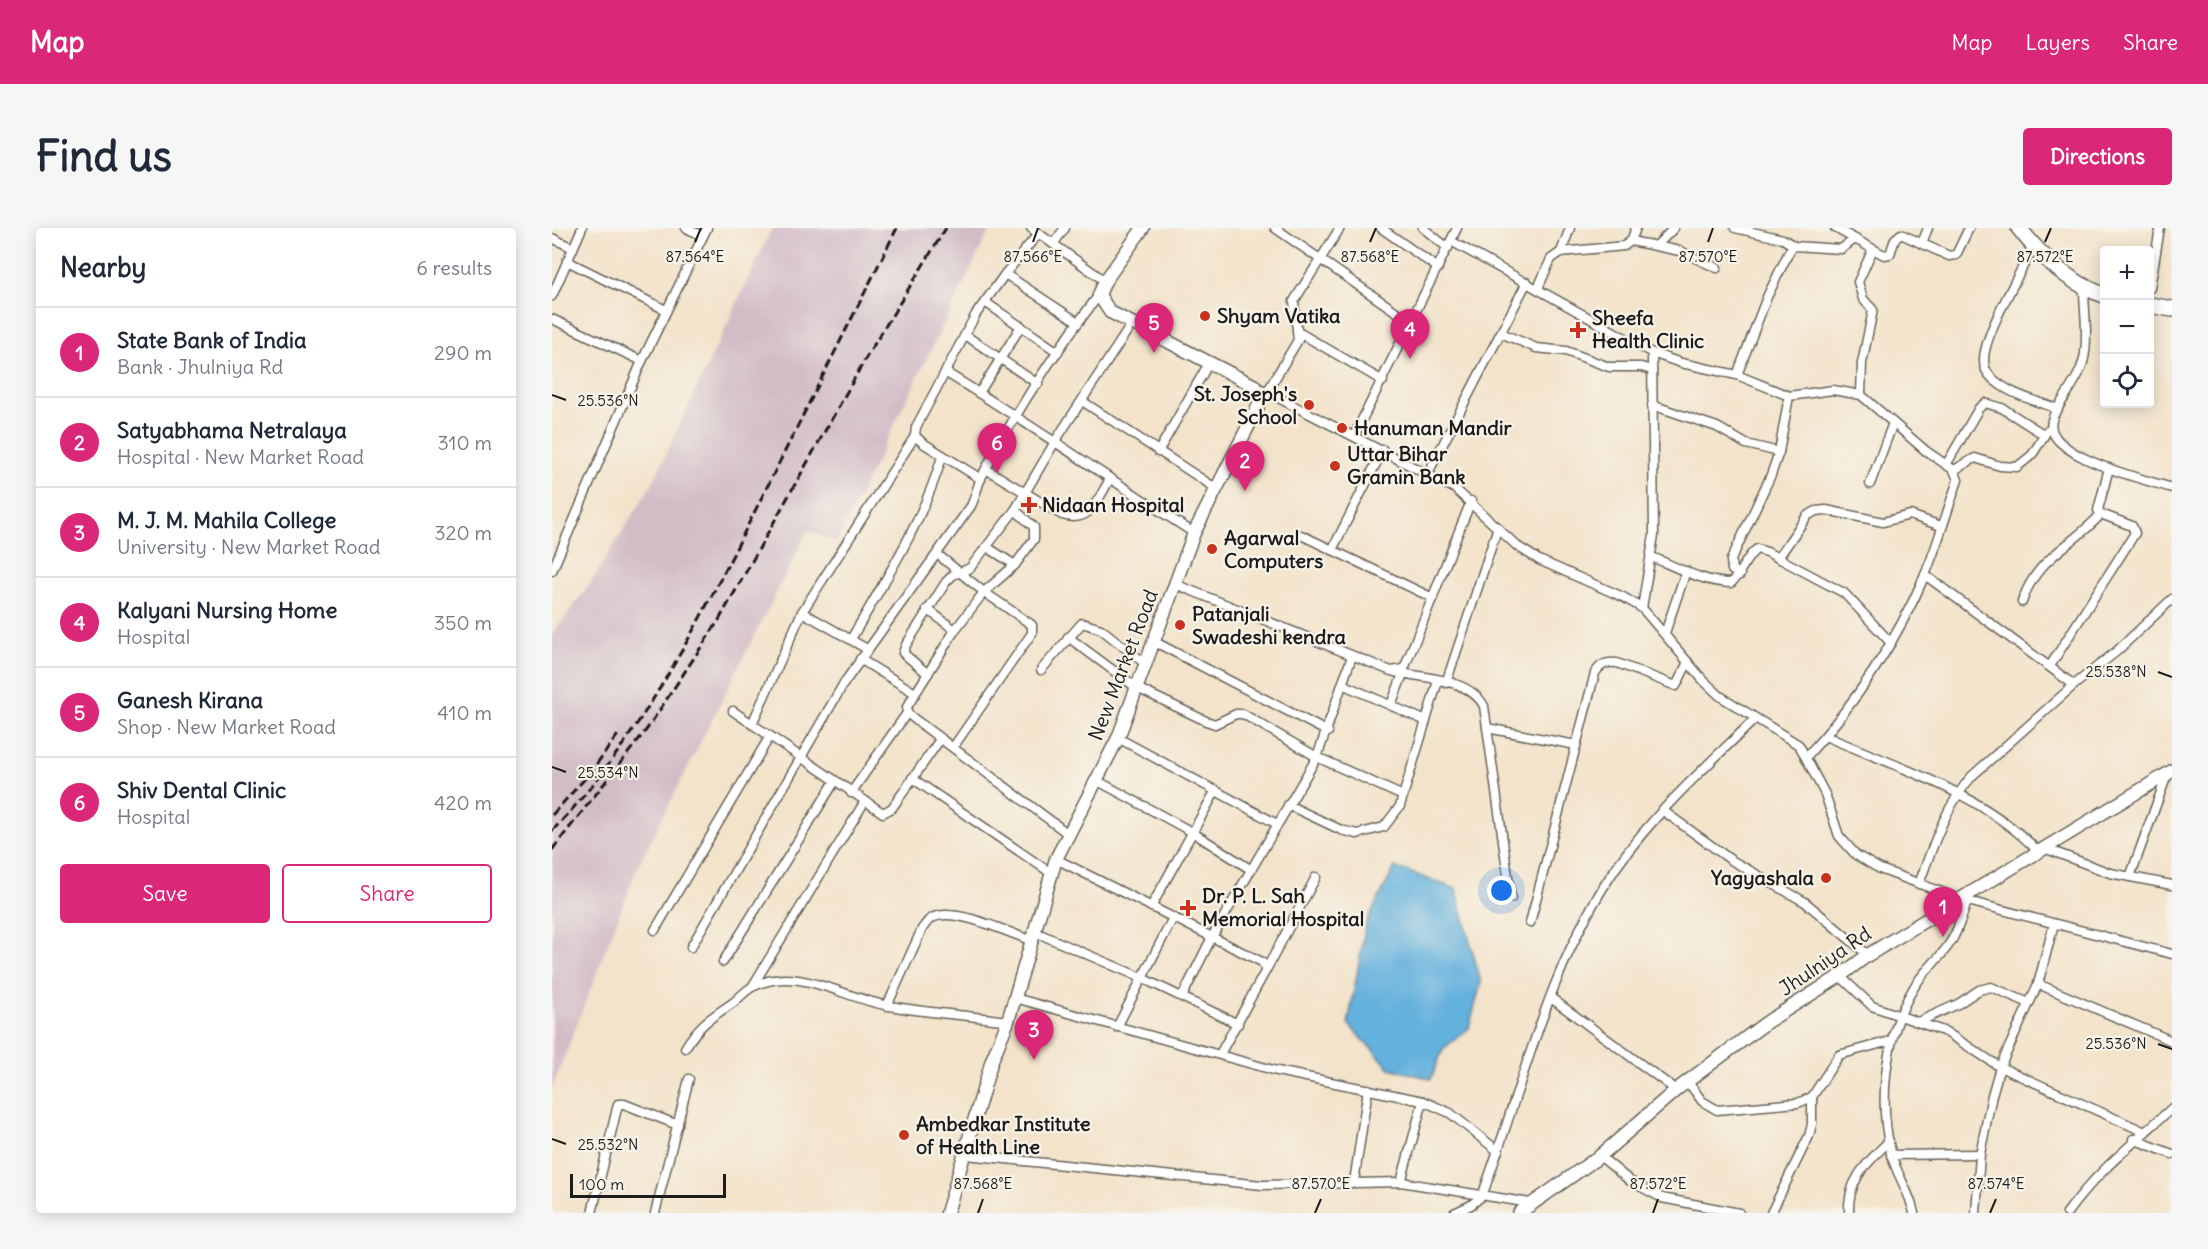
<!DOCTYPE html>
<meta charset="utf-8">
<style>
:root{--surface:#fff;--page:#f6f6f7;--text:#1f2937;--muted:#747a83;--line:#e0e1e3;--accent:#db2777}
body{margin:0;font-family:Delius,sans-serif;background:var(--page);color:var(--text)}
.controls{position:absolute;right:18px;top:18px;display:grid;overflow:hidden;border-radius:6px;box-shadow:0 3px 15px #0003}
.controls button{width:54px;height:54px;display:grid;place-items:center;padding:0;border:0;border-bottom:2px solid var(--line);background:var(--surface);color:var(--text);font:30px sans-serif}
.scale{position:absolute;left:18px;bottom:15px;width:156px;box-sizing:border-box;padding-left:6px;border:3px solid #1c1c1c;border-top:0;font-size:16px;line-height:21px;white-space:nowrap;color:#1c1c1c;-webkit-text-stroke:4px #f7f3e8;paint-order:stroke}
.you{position:absolute;left:950px;top:663px;width:21px;height:21px;margin:-15px;border:4px solid #fff;border-radius:50%;background:#1a73e8;box-shadow:0 0 0 9px #1a73e833}
.badge{display:grid;place-items:center;width:39px;height:39px;border-radius:50%;background:var(--accent);color:#fff;font-size:20px;font-weight:700}
.pin{position:absolute;translate:-50% -50px;filter:drop-shadow(0 2px 3px #0008)}
.pin::after{content:'';position:absolute;top:32px;width:21px;height:18px;background:inherit;clip-path:polygon(0 0,100% 0,50% 100%)}
.list{margin:0;padding:0;list-style:none}
h2{display:flex;justify-content:space-between;align-items:center;height:78px;margin:0;padding:0 24px;font-size:26px}
h2 small{font-size:20px;font-weight:400;color:var(--muted)}
.list li{display:grid;grid-template-columns:39px 1fr auto;gap:18px;align-items:center;box-sizing:border-box;height:90px;padding:0 24px;border-top:2px solid var(--line)}
.list b{display:block;font-size:22px;white-space:nowrap}
.list p{margin:0;font-size:20px;white-space:nowrap;color:var(--muted)}
.list em{font-size:20px;font-style:normal;color:var(--muted)}
.actions{display:flex;gap:12px;padding:18px 24px}
.actions a{flex:1;padding:14px 0;border:2px solid var(--accent);border-radius:6px;text-align:center;font-size:21px;color:var(--accent)}
.actions .main{background:var(--accent);color:#fff}
.icon{flex:none;width:33px;height:33px;fill:none;stroke:currentColor;stroke-width:2;stroke-linecap:round;stroke-linejoin:round}
.map{position:relative;flex:none;width:1620px;height:985px;overflow:hidden;border-radius:6px}
header{display:flex;align-items:center;gap:36px;box-sizing:border-box;height:84px;padding:0 30px;background:var(--accent);color:#fff}
header strong{font-size:28px}
nav{display:flex;gap:33px;margin-inline-start:auto;font-size:21px}
.intro{display:flex;align-items:center;justify-content:space-between;box-sizing:border-box;height:144px;padding:0 36px}
h1{margin:0;font-size:42px}
.button{padding:15px 27px;border-radius:6px;background:var(--accent);color:#fff;font-size:21px;font-weight:700}
main{display:flex;gap:36px;padding:0 36px}
aside{flex:1;background:var(--surface);border-radius:6px;box-shadow:0 3px 15px #0003}
.map>svg:first-child{display:block}
.industrial{fill:#d2bdc7}
.water{fill:#63b1dd;stroke:#40667c;stroke-width:1.5}
.lines{fill:none;stroke-linecap:round;stroke-linejoin:round}
.street-casing{stroke:#676259;stroke-width:11}
.secondary-casing{stroke:#676259;stroke-width:15}
.highway-casing{stroke:#676259;stroke-width:18}
.street{stroke:#fff;stroke-width:8}
.secondary{stroke:#fff;stroke-width:12}
.highway{stroke:#fff;stroke-width:15}
.rail{stroke:#1c1c1c;stroke-width:3;stroke-dasharray:9 4.5;stroke-linecap:butt}
.ticks{fill:none;stroke:#1c1c1c;stroke-width:2}
.poi-dot{fill:#c8321e;stroke:#f7f3e8;stroke-width:2}
.labels{text-anchor:middle;stroke-width:4.5;stroke-linejoin:round;paint-order:stroke}
.poi-label{font-size:20px;font-weight:bold;fill:#1c1c1c;stroke:#f7f3e8;text-anchor:start}
.street-label{font-size:20px;fill:#1c1c1c;stroke:#f7f3e8}
.ticks-label{font-size:15px;text-anchor:middle;fill:#1c1c1c;stroke:#f7f3e8;stroke-width:4.5;stroke-linejoin:round;paint-order:stroke}
</style>
<header>
<strong>Map</strong>
<nav><a>Map</a><a>Layers</a><a>Share</a></nav>
</header>
<div class="intro"><h1>Find us</h1><a class="button">Directions</a></div>
<main>
<aside>
<h2>Nearby<small>6 results</small></h2>
<ul class="list">
<li><span class="badge">1</span><div><b>State Bank of India</b><p>Bank · Jhulniya Rd</p></div><em>290 m</em></li>
<li><span class="badge">2</span><div><b>Satyabhama Netralaya</b><p>Hospital · New Market Road</p></div><em>310 m</em></li>
<li><span class="badge">3</span><div><b>M. J. M. Mahila College</b><p>University · New Market Road</p></div><em>320 m</em></li>
<li><span class="badge">4</span><div><b>Kalyani Nursing Home</b><p>Hospital</p></div><em>350 m</em></li>
<li><span class="badge">5</span><div><b>Ganesh Kirana</b><p>Shop · New Market Road</p></div><em>410 m</em></li>
<li><span class="badge">6</span><div><b>Shiv Dental Clinic</b><p>Hospital</p></div><em>420 m</em></li>
</ul>
<div class="actions"><a class="main">Save</a><a>Share</a></div>
</aside>
<div class="map">
<svg width="1620" height="985" viewBox="0 0 1620 985">
<rect width="100%" height="100%" fill="#f7f3e8"/>
<filter id="ink" filterUnits="userSpaceOnUse"><feTurbulence type="fractalNoise" baseFrequency=".0167" numOctaves="2"/><feDisplacementMap in="SourceGraphic" scale="12" xChannelSelector="R" yChannelSelector="G"/><feConvolveMatrix kernelMatrix="1 2 1 2 8 2 1 2 1" color-interpolation-filters="sRGB"/></filter>
<filter id="wash" filterUnits="userSpaceOnUse"><feTurbulence type="fractalNoise" baseFrequency=".008" numOctaves="4" result="noise"/><feDisplacementMap in="SourceGraphic" scale="24" xChannelSelector="R" yChannelSelector="G"/><feGaussianBlur stdDeviation="1.35" result="paint"/><feColorMatrix in="noise" values="0 0 0 0 0 0 0 0 0 0 0 0 0 0 0 0 0 1.4 0 .05"/><feComposite in="paint" operator="in"/></filter>
<g filter="url(#wash)">
<rect width="100%" height="100%" fill="#f3e3ca"/>
<polygon class="industrial" points="220,0 439,0 284,315 256,302 86,638 0,861 0,406 40,353 101,254"/>
<polygon class="water" points="843,639 904,661 929,755 917,800 891,821 879,851 838,840 796,796 814,695"/>
</g>
<g filter="url(#ink)">
<g class="lines">
<defs>
<g id="street">
<polyline points="134,0 151,8"/>
<polyline points="479,0 553,53"/>
<polyline points="723,0 859,94"/>
<polyline points="829,0 886,40"/>
<polyline points="871,0 896,20"/>
<polyline points="1183,0 1231,11 1242,18"/>
<polyline points="1283,0 1332,27 1338,26 1343,11 1349,6 1397,28 1404,27 1417,0"/>
<polyline points="0,10 21,20"/>
<path d="M899,13L1100,125L1129,135L1185,147L1237,168L1281,162L1309,167L1374,223L1402,242L1406,252C1395,283 1386,316 1373,347C1344,414 1304,475 1255,528"/>
<polyline points="1079,13 1128,23 1165,40"/>
<polyline points="1370,15 1376,0"/>
<polyline points="501,16 513,0"/>
<polyline points="1105,17 1122,0"/>
<path d="M1481,19C1469,44 1431,107 1432,133C1432,139 1435,145 1439,149C1455,166 1485,173 1506,181"/>
<polyline points="1009,24 1018,0"/>
<polyline points="15,33 114,82"/>
<polyline points="453,46 526,94"/>
<polyline points="986,60 999,31 1009,24 1072,18 1079,13 1084,0"/>
<path d="M1532,60C1532,81 1536,103 1533,124C1531,148 1511,168 1501,189C1484,227 1595,252 1620,260"/>
<polyline points="1598,60 1608,0"/>
<polyline points="0,68 30,0"/>
<polyline points="433,74 506,124"/>
<polyline points="0,91 90,133"/>
<polyline points="746,104 831,153"/>
<polyline points="949,105 984,120 1014,123 1057,139 1089,139 1100,142"/>
<polyline points="413,107 486,156"/>
<path d="M393,144C478,196 559,252 642,305"/>
<polyline points="1185,147 1215,69 1238,22 1242,18 1289,21 1303,11"/>
<polyline points="703,158 902,260 965,318 987,332 1071,369 1090,380 1151,452 1168,468 1247,517 1273,566 1287,608 1304,627 1328,641 1408,671 1620,726"/>
<polyline points="715,164 746,112 742,73 788,0"/>
<polyline points="427,165 469,98"/>
<polyline points="1309,167 1310,135 1321,82 1311,71 1306,54 1321,21"/>
<polyline points="530,173 665,261"/>
<polyline points="1100,177 1165,199 1194,216 1227,224"/>
<polyline points="802,208 905,0"/>
<polyline points="606,224 657,135"/>
<polyline points="1394,237 1427,180 1433,175 1450,180 1491,206"/>
<path d="M434,241L510,287C539,296 545,272 558,251"/>
<polyline points="1402,242 1423,230 1448,238 1465,239 1480,227 1495,203"/>
<polyline points="876,245 975,54"/>
<polyline points="429,251 371,215 363,208 364,199 424,86 453,46 486,6"/>
<polyline points="1318,256 1341,195"/>
<polyline points="749,307 881,370"/>
<polyline points="435,319 463,337"/>
<polyline points="780,322 831,222"/>
<polyline points="385,326 432,364 480,397 480,405 402,518"/>
<path d="M1100,329C1124,339 1153,355 1179,355C1190,345 1193,329 1205,321L1215,324L1292,365L1339,415"/>
<polyline points="1226,330 1255,288 1264,283 1274,282 1331,294 1358,287 1389,298"/>
<polyline points="0,343 90,133 155,0"/>
<polyline points="1188,347 1180,342 1179,332 1219,247 1227,224 1237,168"/>
<polyline points="1373,347 1522,457"/>
<polyline points="623,356 839,443 852,441 919,273"/>
<path d="M1470,374C1485,328 1520,319 1549,286"/>
<polyline points="1090,380 1102,307 1100,125"/>
<polyline points="375,381 403,402"/>
<polyline points="250,384 315,421"/>
<polyline points="1113,405 1134,343"/>
<polyline points="516,409 585,460 654,493 663,496 684,486 691,486 765,529 851,568"/>
<path d="M299,411C334,351 370,295 390,229"/>
<polyline points="603,414 776,504"/>
<polyline points="308,431 363,465"/>
<polyline points="1498,438 1583,305 1580,298 1549,286 1546,282 1557,240"/>
<polyline points="489,442 530,395 549,401 595,437"/>
<path d="M843,444C871,450 917,450 932,478L959,670"/>
<polyline points="376,446 351,425 354,417 394,354 401,347 418,340 463,282"/>
<polyline points="894,455 946,299"/>
<polyline points="790,456 874,493"/>
<polyline points="839,477 851,446"/>
<polyline points="181,483 331,585 340,580 389,510"/>
<polyline points="200,496 250,384 363,208"/>
<polyline points="935,500 1024,517"/>
<path d="M1273,508C1348,540 1428,564 1486,623"/>
<polyline points="566,510 725,596"/>
<polyline points="360,550 499,645"/>
<polyline points="544,552 640,604 698,641"/>
<polyline points="299,565 355,485"/>
<polyline points="736,577 789,602 805,606 832,599 848,578 886,453"/>
<polyline points="1110,582 1179,632 1253,674 1316,727"/>
<polyline points="515,605 365,493 355,485 355,479 403,402 432,364 463,337 482,311 482,299 463,282 504,212 579,97"/>
<polyline points="1492,620 1558,645 1620,657"/>
<polyline points="504,631 710,734 714,742 668,826"/>
<polyline points="1578,649 1615,547"/>
<path d="M1367,656C1381,618 1393,579 1420,548L1522,457L1565,423L1620,371"/>
<polyline points="599,679 664,562"/>
<path d="M978,695L1043,445C1049,436 1054,434 1065,435L1124,458L1136,434"/>
<polyline points="103,702 218,508"/>
<polyline points="483,704 590,750 686,796"/>
<path d="M139,719L292,455L419,278C424,268 425,258 430,248C463,185 503,123 547,67"/>
<polyline points="171,734 283,553"/>
<polyline points="714,742 764,649"/>
<polyline points="1288,748 1320,778 1394,804 1448,839 1593,904"/>
<polyline points="1486,756 1620,813"/>
<polyline points="200,759 313,573"/>
<polyline points="630,769 660,709 765,529 800,428"/>
<polyline points="463,770 725,843 871,873 898,885 946,923"/>
<polyline points="999,770 1124,862"/>
<path d="M335,778L370,701C373,697 376,692 380,690C401,678 458,705 480,713"/>
<polyline points="1366,794 1406,776 1427,762 1439,759 1477,775"/>
<polyline points="565,799 621,690"/>
<path d="M133,820C148,795 159,790 182,774C188,769 193,763 200,759C244,736 289,769 333,777C373,785 415,787 456,793"/>
<polyline points="1136,854 1150,873 1165,882 1246,875 1260,869 1287,827 1338,813"/>
<polyline points="1581,911 1620,926"/>
<polyline points="414,927 710,957 849,954 978,975"/>
<polyline points="1339,927 1428,926"/>
<polyline points="1048,928 1078,953 1110,970 1187,985"/>
<polyline points="802,954 816,861"/>
<polyline points="849,954 871,873"/>
<polyline points="40,985 66,876 72,876 126,897"/>
<polyline points="103,985 137,851"/>
<path d="M902,985L919,977L930,968C971,857 997,735 1066,637C1105,582 1155,538 1203,491"/>
<polyline points="1219,985 1257,908 1260,896 1260,869"/>
<path d="M1297,985C1295,952 1315,935 1337,913"/>
<path d="M1362,985C1358,964 1344,946 1339,925C1326,872 1333,808 1361,761C1371,743 1387,732 1398,715C1407,702 1410,687 1415,673"/>
<polyline points="1424,985 1428,926 1440,867 1448,839 1486,756 1502,696"/>
<path d="M1515,985C1545,943 1583,914 1620,880"/>
</g>
<g id="secondary">
<polyline points="395,985 440,832 456,793 504,631 566,510 642,305 705,181 709,169 703,158 558,84 547,67 553,53 591,0"/>
<polyline points="967,985 1048,928 1124,862 1215,794 1288,748 1316,727 1620,543"/>
</g>
<g id="highway">
<path d="M1467,0C1490,30 1517,55 1552,67"/>
<polyline points="1598,77 1620,81"/>
</g>
</defs>
<use href="#street" class="street-casing"/>
<use href="#secondary" class="secondary-casing"/>
<use href="#highway" class="highway-casing"/>
<use href="#street" class="street"/>
<use href="#secondary" class="secondary"/>
<use href="#highway" class="highway"/>
<g class="rail">
<polyline points="0,587 38,545 68,504"/>
<path d="M0,603C89,511 147,394 204,281C251,187 298,94 345,0"/>
<polyline points="0,622 95,501 167,392 315,128 394,0"/>
</g>
</g>
</g>
<path class="ticks" d="M143,14L149,0M481,14L486,0M818,14L824,0M1156,14L1161,0M1493,14L1499,0M0,167L14,172M1606,444L1620,449M0,539L14,544M1606,816L1620,821M0,911L14,916M426,985L431,971M763,985L769,971M1101,985L1106,971M1438,985L1444,971"/>
<g class="poi-dot">
<circle cx="653" cy="88" r="6"/>
<path d="M1023 93h6v6h6v6h-6v6h-6v-6h-6v-6h6z"/>
<circle cx="757" cy="177" r="6"/>
<circle cx="790" cy="200" r="6"/>
<circle cx="783" cy="238" r="6"/>
<path d="M474 268h6v6h6v6h-6v6h-6v-6h-6v-6h6z"/>
<circle cx="660" cy="321" r="6"/>
<circle cx="628" cy="397" r="6"/>
<circle cx="1274" cy="650" r="6"/>
<path d="M633 671h6v6h6v6h-6v6h-6v-6h-6v-6h6z"/>
<circle cx="352" cy="907" r="6"/>
</g>
<g class="labels">
<g class="poi-label">
<text x="665" y="95">Shyam Vatika</text>
<text x="1040" y="97">Sheefa<tspan x="1040" dy="23">Health Clinic</tspan></text>
<text x="745" y="173" text-anchor="end">St. Joseph's<tspan x="745" dy="23">School</tspan></text>
<text x="802" y="207">Hanuman Mandir</text>
<text x="795" y="233">Uttar Bihar<tspan x="795" dy="23">Gramin Bank</tspan></text>
<text x="490" y="284">Nidaan Hospital</text>
<text x="672" y="317">Agarwal<tspan x="672" dy="23">Computers</tspan></text>
<text x="640" y="393">Patanjali<tspan x="640" dy="23">Swadeshi kendra</tspan></text>
<text x="1262" y="657" text-anchor="end">Yagyashala</text>
<text x="650" y="675">Dr. P. L. Sah<tspan x="650" dy="23">Memorial Hospital</tspan></text>
<text x="364" y="903">Ambedkar Institute<tspan x="364" dy="23">of Health Line</tspan></text>
</g>
<g class="street-label">
<text transform="translate(571 437) rotate(-69)" y="7">New Market Road</text>
<text transform="translate(1273 733) rotate(-34)" y="7">Jhulniya Rd</text>
</g>
</g>
<g class="ticks-label">
<text x="143" y="34">87.564°E</text>
<text x="481" y="34">87.566°E</text>
<text x="818" y="34">87.568°E</text>
<text x="1156" y="34">87.570°E</text>
<text x="1493" y="34">87.572°E</text>
<text x="56" y="178">25.536°N</text>
<text x="1564" y="449">25.538°N</text>
<text x="56" y="550">25.534°N</text>
<text x="1564" y="821">25.536°N</text>
<text x="56" y="922">25.532°N</text>
<text x="431" y="961">87.568°E</text>
<text x="769" y="961">87.570°E</text>
<text x="1106" y="961">87.572°E</text>
<text x="1444" y="961">87.574°E</text>
</g>
</svg>
<div class="controls">
<button>+</button>
<button>−</button>
<button><svg class="icon" aria-label="locate" viewBox="0 0 24 24"><circle cx="12" cy="12" r="6"/><path d="M12 2v4M12 18v4M2 12h4M18 12h4"/></svg></button>
</div>
<div class="scale">100 m</div>
<div class="you"></div>
<div class="pin badge" style="left:1391px;top:709px">1</div>
<div class="pin badge" style="left:693px;top:263px">2</div>
<div class="pin badge" style="left:482px;top:832px">3</div>
<div class="pin badge" style="left:858px;top:131px">4</div>
<div class="pin badge" style="left:602px;top:125px">5</div>
<div class="pin badge" style="left:445px;top:245px">6</div>
</div>
</main>
